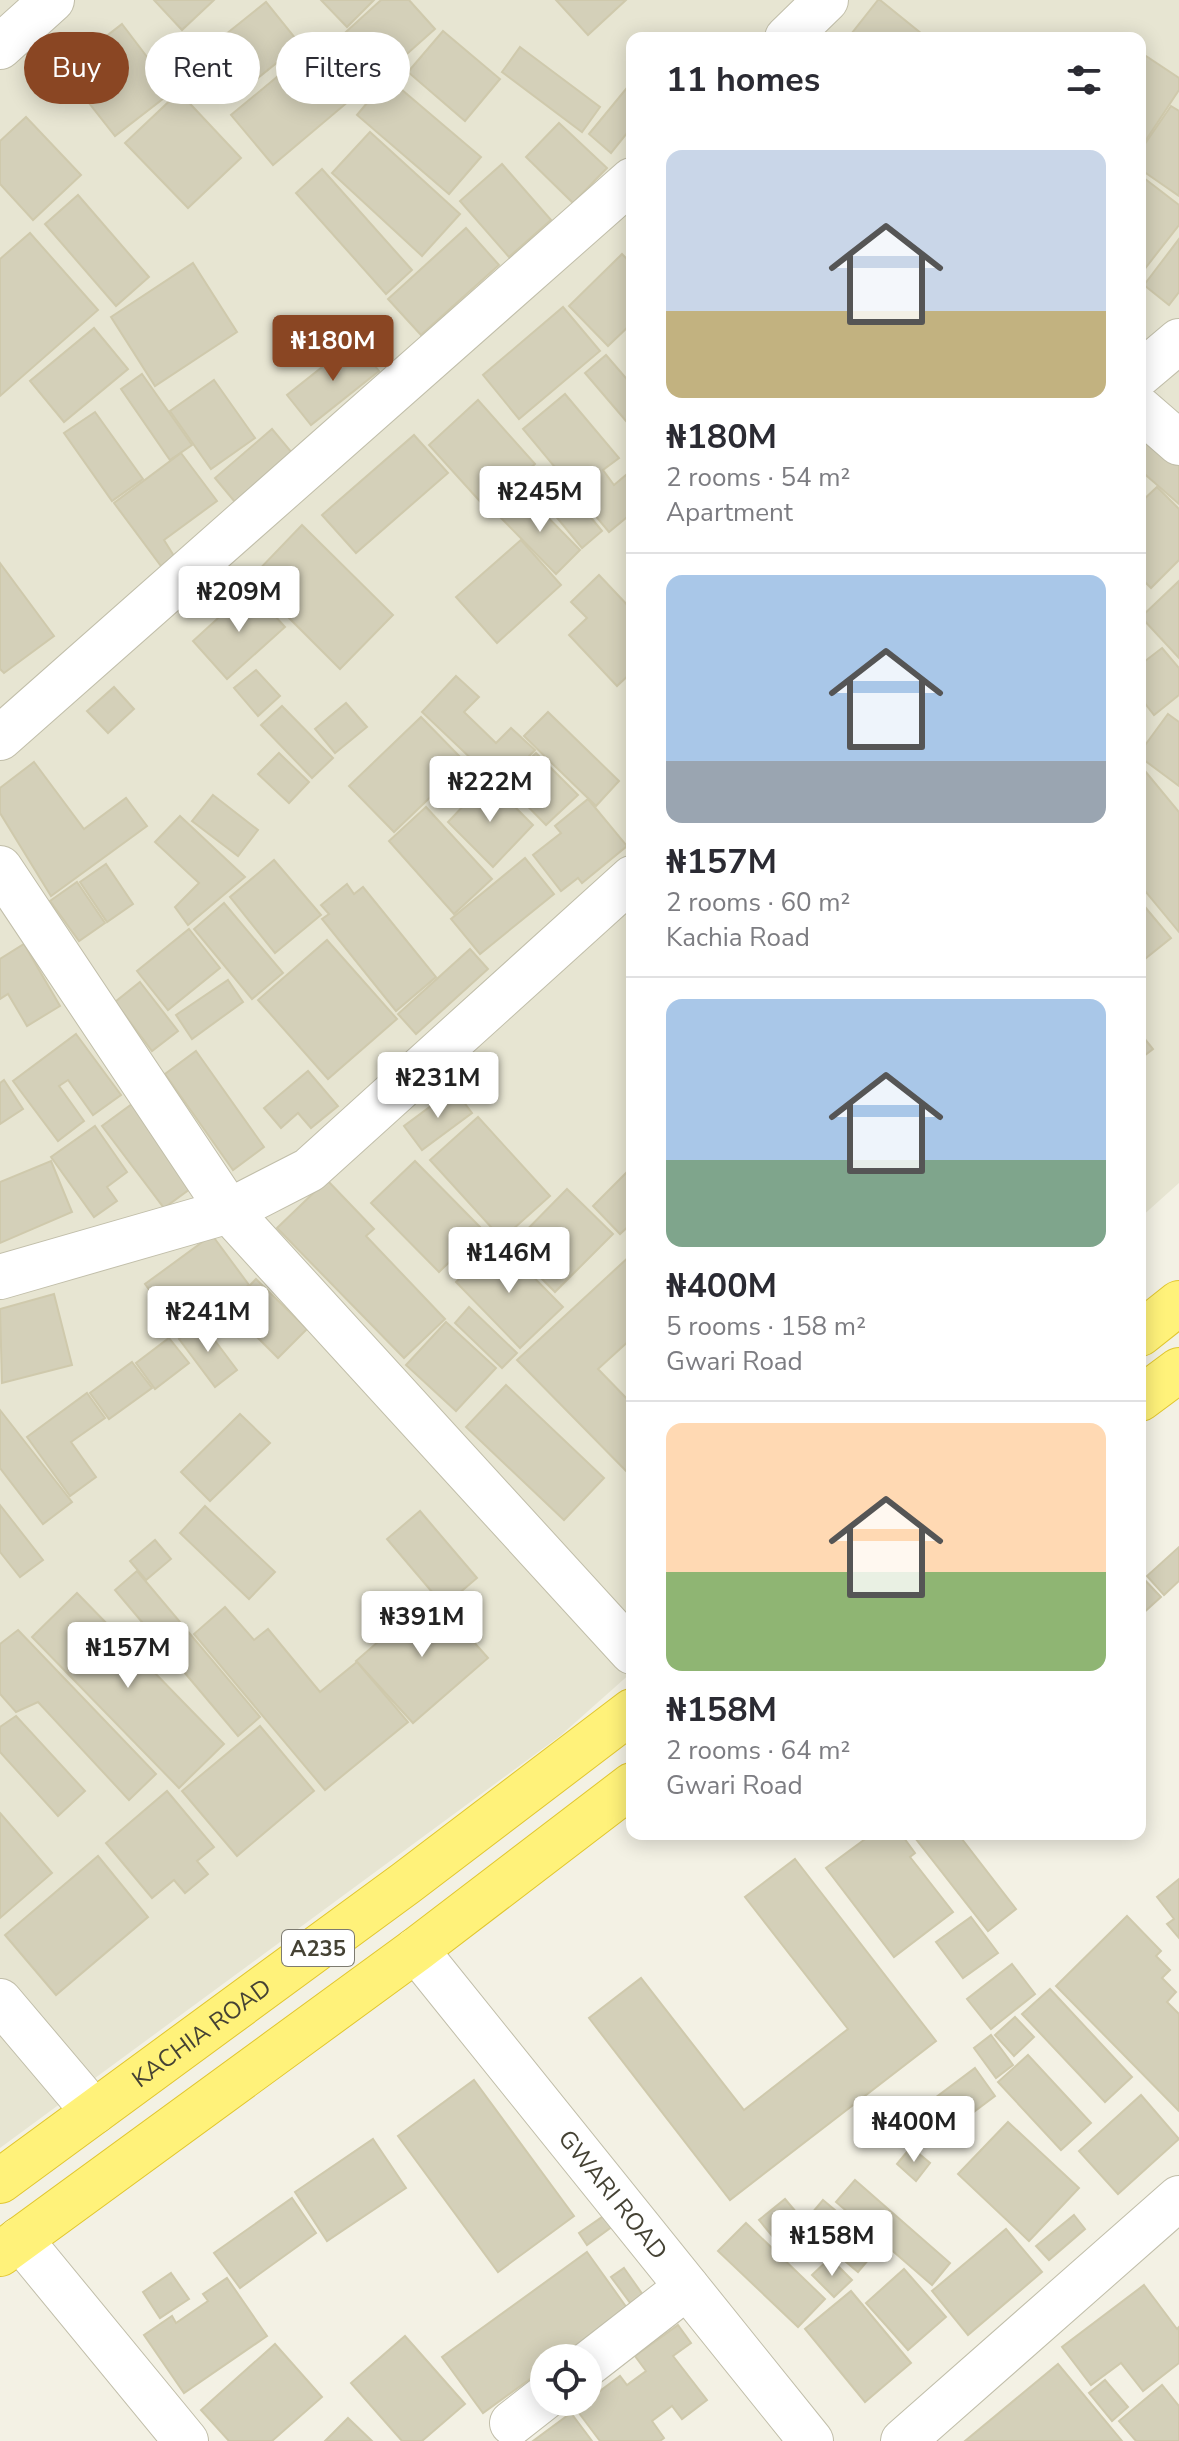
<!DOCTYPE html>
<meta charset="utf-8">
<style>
body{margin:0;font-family:"Nunito Sans",sans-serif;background:#f2f2f3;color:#2b2b33;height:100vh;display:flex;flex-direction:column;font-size:30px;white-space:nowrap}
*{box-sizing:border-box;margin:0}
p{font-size:26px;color:#7c7c81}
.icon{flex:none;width:44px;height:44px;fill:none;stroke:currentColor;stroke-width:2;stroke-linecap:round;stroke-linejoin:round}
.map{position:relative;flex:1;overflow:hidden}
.sheet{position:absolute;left:626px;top:32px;width:520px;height:1808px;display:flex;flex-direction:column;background:#fff;border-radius:16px;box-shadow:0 4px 20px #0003}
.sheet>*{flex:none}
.hud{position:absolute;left:24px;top:32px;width:482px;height:72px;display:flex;gap:16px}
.controls{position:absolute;left:530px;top:2344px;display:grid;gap:16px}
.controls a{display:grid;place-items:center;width:72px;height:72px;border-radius:50%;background:#fff;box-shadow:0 4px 20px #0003;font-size:40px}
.price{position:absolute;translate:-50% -68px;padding:0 18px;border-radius:8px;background:#fff;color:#222;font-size:26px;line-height:52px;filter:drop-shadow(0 2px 4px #0008)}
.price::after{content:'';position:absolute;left:50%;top:48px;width:24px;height:18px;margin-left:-12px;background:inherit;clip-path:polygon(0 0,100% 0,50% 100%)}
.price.on{background:#8a4623;color:#fff}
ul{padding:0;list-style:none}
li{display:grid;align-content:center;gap:16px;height:424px;padding:0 40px}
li+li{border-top:2px solid #e1e1e2}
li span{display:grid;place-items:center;height:248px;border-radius:16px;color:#555}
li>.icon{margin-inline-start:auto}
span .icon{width:144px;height:144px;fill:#fffc;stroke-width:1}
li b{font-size:34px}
h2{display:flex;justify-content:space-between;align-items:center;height:96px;padding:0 40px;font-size:34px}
.pill{padding:0 28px;border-radius:36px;background:#fff;box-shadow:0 4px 20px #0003;font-size:28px;line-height:72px}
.pill.on{background:#8a4623;color:#fff}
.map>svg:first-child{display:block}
.residential{fill:#e7e5d2}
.building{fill:#d4d0b9;stroke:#cfc9ac;stroke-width:2}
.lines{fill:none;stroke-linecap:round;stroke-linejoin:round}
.minor-casing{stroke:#c1bea9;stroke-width:46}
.tertiary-casing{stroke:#c1bea9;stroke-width:46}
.trunk-casing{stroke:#e1c62f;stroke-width:46}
.minor{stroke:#fff;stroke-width:44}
.tertiary{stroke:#fff;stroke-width:44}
.trunk{stroke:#fff27a;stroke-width:44}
.labels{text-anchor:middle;stroke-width:8;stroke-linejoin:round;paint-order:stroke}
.shield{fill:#fff;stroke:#7d7b71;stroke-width:2}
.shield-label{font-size:22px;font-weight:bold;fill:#454234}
.street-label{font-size:24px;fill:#454234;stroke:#fff}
</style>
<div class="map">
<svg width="1179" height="2441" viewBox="0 0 1179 2441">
<rect width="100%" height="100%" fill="#f3f1e4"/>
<path class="residential" d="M0 0H1179V1183L1140 1218V38H632V1672L560 1736 0 2148Z"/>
<g class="building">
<path d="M154 0H214L182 30Z"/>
<path d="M321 0H374L347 27Z"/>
<path d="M381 0H409L435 29 363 93 325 51Z"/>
<path d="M556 0H626L588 35Z"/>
<path d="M878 0H880L927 38H848Z"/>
<path d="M266 2 300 44 248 86 215 43Z"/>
<path d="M122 24 173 91 115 136 63 70Z"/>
<path d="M443 31 500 79 465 121 408 72Z"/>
<path d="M520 47 600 107 582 132 502 72Z"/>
<path d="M307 52 349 101 273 165 231 115Z"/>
<path d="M1140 52 1179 78V90L1140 149Z"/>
<path d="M388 78 481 157 449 194 357 115Z"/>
<path d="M626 89 632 94V127L611 153 589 134Z"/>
<path d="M179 92 241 158 188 208 125 143Z"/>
<path d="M1171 106 1179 111V196L1140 169V151Z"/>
<path d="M26 117 81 175 33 220 0 184V141Z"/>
<path d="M559 123 607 168 573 203 526 157Z"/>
<path d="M370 132 460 214 422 256 332 173Z"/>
<path d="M502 164 551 220 509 257 460 201Z"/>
<path d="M322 169 412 270 386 294 296 193Z"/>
<path d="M1140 175 1179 205V225L1140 275Z"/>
<path d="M78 195 149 277 116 306 45 224Z"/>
<path d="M466 228 499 265 421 335 388 299Z"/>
<path d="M30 233 98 310 0 396V259Z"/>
<path d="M1179 239V292L1169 305 1144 285Z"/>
<path d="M622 254 632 264V323L608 346 569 306Z"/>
<path d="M193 263 237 332 155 386 111 317Z"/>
<path d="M563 307 600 351 519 419 483 375Z"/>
<path d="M94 328 128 369 64 422 30 381Z"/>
<path d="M355 341 379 371 311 425 287 395Z"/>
<path d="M606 355 632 385V428L585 373Z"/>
<path d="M142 374 192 445 170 460 121 389Z"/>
<path d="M214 380 255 438 211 469 170 411Z"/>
<path d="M565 394 619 458 603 470 614 485 632 470V513L609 532 523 429Z"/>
<path d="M478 400 535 464 486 508 429 445Z"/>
<path d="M95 412 143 479 112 501 64 433Z"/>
<path d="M272 429 293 454 235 502 215 478Z"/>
<path d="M1140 430 1179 463V504L1140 470Z"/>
<path d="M414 435 448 473 356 553 322 515Z"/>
<path d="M181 453 217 501 164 540 174 556 161 566 114 503Z"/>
<path d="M1157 487 1179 509V560L1151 588 1140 577V503Z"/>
<path d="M569 491 602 531 582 548 549 508Z"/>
<path d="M525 494 580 550 556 574 501 518Z"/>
<path d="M302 525 393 615 340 669 250 579Z"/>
<path d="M521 540 561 585 497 643 456 597Z"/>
<path d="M0 563 54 636 4 673 0 669Z"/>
<path d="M599 575 632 610V672L617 686 569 635 587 618 571 602Z"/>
<path d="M1179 581V658L1141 617Z"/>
<path d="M250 589 285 627 227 679 193 641Z"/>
<path d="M1162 648 1179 668V695L1154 715 1140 697V665Z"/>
<path d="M256 670 280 696 258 716 234 688Z"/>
<path d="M456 676 479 697 464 712 496 743 511 728 535 750 500 786 422 712Z"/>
<path d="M114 687 134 709 108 733 87 711Z"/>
<path d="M346 703 367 727 335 753 315 729Z"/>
<path d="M282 706 333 758 312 778 261 725Z"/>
<path d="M548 712 619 781 596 806 524 736Z"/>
<path d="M1168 714 1179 722V786L1140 757V752Z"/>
<path d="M421 717 466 763 394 832 349 786Z"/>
<path d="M279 753 309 782 289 803 258 774Z"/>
<path d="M536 753 578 795 546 825 505 783Z"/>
<path d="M34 762 84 829 126 798 147 826 51 896 0 813V788Z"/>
<path d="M1140 765 1179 812V932L1140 885Z"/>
<path d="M488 780 533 825 493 867 448 822Z"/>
<path d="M213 795 258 830 238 856 192 821Z"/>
<path d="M588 799 627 846 582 883 578 878 561 891 533 855 561 833 555 826Z"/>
<path d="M426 807 492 879 454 914 389 841Z"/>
<path d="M180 816 245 877 188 925 175 907 199 883 155 842Z"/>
<path d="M525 858 554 894 480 954 451 919Z"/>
<path d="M274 860 321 915 275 953 230 897Z"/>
<path d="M106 864 133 904 107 922 80 882Z"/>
<path d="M77 882 105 923 79 941 50 901Z"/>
<path d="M347 884 354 894 363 887 436 977 396 1011 322 919 329 914 321 905Z"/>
<path d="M1140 901 1171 938 1140 963Z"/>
<path d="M224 903 283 973 252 999 194 929Z"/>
<path d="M189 929 220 968 168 1010 137 971Z"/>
<path d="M327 940 397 1019 328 1079 258 1000Z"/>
<path d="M24 944 60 1006 27 1026 8 994 0 999V959Z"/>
<path d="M470 949 488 969 416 1034 398 1014Z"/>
<path d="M228 980 243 1002 192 1039 176 1015Z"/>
<path d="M140 982 178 1031 152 1051 115 1002Z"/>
<path d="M1140 1033 1153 1049 1140 1059Z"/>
<path d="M76 1034 121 1095 93 1115 68 1080 59 1086 84 1121 58 1141 13 1081Z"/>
<path d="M196 1051 264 1147 233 1170 165 1074Z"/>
<path d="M308 1071 338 1106 311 1128 298 1113 281 1128 264 1108Z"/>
<path d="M4 1080 23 1109 0 1124V1083Z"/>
<path d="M454 1089 472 1113 422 1150 404 1126Z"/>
<path d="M132 1104 194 1186 164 1208 102 1126Z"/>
<path d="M478 1117 550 1196 502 1239 430 1160Z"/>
<path d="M95 1126 127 1172 107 1187 117 1201 94 1217 51 1157Z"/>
<path d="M51 1161 72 1212 0 1243V1182Z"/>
<path d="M415 1161 483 1230 439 1272 371 1203Z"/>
<path d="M632 1167V1223L620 1234 593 1206Z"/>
<path d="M327 1180 374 1229 366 1236 445 1319 404 1358 277 1228Z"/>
<path d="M567 1189 613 1234 555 1292 510 1247Z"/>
<path d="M212 1235 249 1285 182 1334 145 1284Z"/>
<path d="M498 1241 563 1307 520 1348 456 1282Z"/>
<path d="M632 1254V1338L598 1369 632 1404V1477L517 1360Z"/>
<path d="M256 1279 307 1329 278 1358 228 1308Z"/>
<path d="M54 1294 72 1365 2 1383 0 1309Z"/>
<path d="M469 1307 517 1353 502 1368 455 1323Z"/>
<path d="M201 1322 237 1370 215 1387 179 1339Z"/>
<path d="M446 1322 496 1368 456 1411 406 1365Z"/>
<path d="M169 1338 189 1363 155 1389 136 1363Z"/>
<path d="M132 1362 152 1388 109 1419 90 1393Z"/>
<path d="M506 1385 604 1478 564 1520 466 1427Z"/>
<path d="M87 1393 105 1418 71 1442 96 1477 70 1496 27 1437Z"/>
<path d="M0 1410 72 1502 43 1524 0 1468Z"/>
<path d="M240 1414 270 1443 210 1501 181 1472Z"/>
<path d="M0 1505 43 1560 20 1577 0 1552Z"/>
<path d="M205 1506 275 1572 249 1599 180 1533Z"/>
<path d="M420 1511 477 1578 444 1606 387 1539Z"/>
<path d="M155 1540 171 1559 146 1580 130 1561Z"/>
<path d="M1179 1547V1581L1164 1595 1147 1576Z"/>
<path d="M137 1571 260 1717 238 1736 115 1590Z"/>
<path d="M1140 1575 1161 1597 1140 1616Z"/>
<path d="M77 1593 224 1744 179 1788 32 1637Z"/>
<path d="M432 1595 488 1658 413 1723 356 1661Z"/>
<path d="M225 1607 254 1640 268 1629 320 1692 357 1662 408 1722 325 1790 194 1634Z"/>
<path d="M18 1630 156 1774 129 1800 38 1702 16 1712 0 1694V1644Z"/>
<path d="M16 1716 85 1791 58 1816 0 1752V1727Z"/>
<path d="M260 1726 314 1791 237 1856 182 1791Z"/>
<path d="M167 1791 214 1847 197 1861 208 1874 185 1893 174 1880 152 1898 106 1843Z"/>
<path d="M0 1813 52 1873 0 1918Z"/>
<path d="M872 1834H901L915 1853 910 1857 953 1912 894 1957 826 1868Z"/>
<path d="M912 1834H958L1016 1909 988 1931Z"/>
<path d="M98 1856 148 1917 56 1995 5 1935Z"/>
<path d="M795 1859 936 2041 730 2200 589 2018 641 1978 744 2110 848 2029 745 1897Z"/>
<path d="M1179 1879V1938L1167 1924 1174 1919 1157 1897Z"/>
<path d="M1127 1916 1161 1951 1156 1956 1170 1970 1162 1978 1176 1992 1167 2002 1179 2014V2111L1056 1986Z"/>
<path d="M971 1917 998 1953 963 1978 936 1942Z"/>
<path d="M1012 1964 1035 1994 991 2029 967 1999Z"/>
<path d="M1050 1989 1132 2077 1105 2102 1022 2014Z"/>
<path d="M1015 2017 1034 2037 1014 2056 995 2035Z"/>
<path d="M991 2035 1013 2065 996 2078 974 2048Z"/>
<path d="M1028 2055 1091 2123 1061 2150 998 2082Z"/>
<path d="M975 2068 995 2096 947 2132 927 2104Z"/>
<path d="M474 2080 574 2216 498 2272 398 2136Z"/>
<path d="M1141 2095 1179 2139 1118 2194 1079 2151Z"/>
<path d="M1008 2122 1079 2188 1029 2241 958 2174Z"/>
<path d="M373 2139 406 2188 327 2241 295 2192Z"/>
<path d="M911 2147 930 2163 916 2181 897 2164Z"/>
<path d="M855 2180 950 2263 932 2285 836 2202Z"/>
<path d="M292 2198 316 2233 240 2288 214 2253Z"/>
<path d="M785 2199 802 2219 798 2223 815 2243 793 2261 759 2220Z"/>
<path d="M823 2200 879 2247 858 2272 802 2225Z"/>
<path d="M605 2215 613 2226 587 2245 579 2233Z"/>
<path d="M1074 2215 1085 2229 1049 2260 1036 2246Z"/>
<path d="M746 2223 825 2299 798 2327 718 2251Z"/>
<path d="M1006 2229 1042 2272 968 2335 932 2291Z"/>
<path d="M587 2252 627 2308 559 2358H544V2369L483 2413 442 2357Z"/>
<path d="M830 2258 852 2280 834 2297 812 2275Z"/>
<path d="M624 2268 643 2295 631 2304 611 2277Z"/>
<path d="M904 2269 946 2317 908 2350 866 2303Z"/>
<path d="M171 2273 189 2299 160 2318 143 2292Z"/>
<path d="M227 2278 267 2336 184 2393 144 2335 172 2316 176 2323 208 2301 203 2294Z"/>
<path d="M1144 2285 1177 2329 1179 2327V2363L1143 2391 1121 2363 1091 2385 1062 2347Z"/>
<path d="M851 2291 911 2363 865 2402 805 2329Z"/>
<path d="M678 2325 691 2343 673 2356 707 2400 682 2419 672 2406 652 2421 664 2438 660 2441H600L576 2409 620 2376 627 2385 646 2371 635 2356Z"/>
<path d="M405 2336 465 2404 422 2441H402L351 2383Z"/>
<path d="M275 2344 322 2397 272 2441H229L201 2410Z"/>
<path d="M1058 2364 1122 2441H965Z"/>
<path d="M1105 2380 1128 2407 1112 2421 1089 2393Z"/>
<path d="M1162 2385 1179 2406V2441H1136L1119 2421Z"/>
<path d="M571 2413 592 2441H533Z"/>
<path d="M348 2418 372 2441H325Z"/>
</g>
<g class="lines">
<g class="minor-casing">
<g id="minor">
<path d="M787 38 826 0"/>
<path d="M0 47 52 0"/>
<path d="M1140 374 1179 341"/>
<path d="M1140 409 1179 443"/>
<path d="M0 738 632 180"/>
<path d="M0 868 229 1211 632 1652"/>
<path d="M0 1277 229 1211 309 1170 632 878"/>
<path d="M0 2001 94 2112"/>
<path d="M20 2239 186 2441"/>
<path d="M588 2364 687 2287"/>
<path d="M512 2423 544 2398"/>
<path d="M903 2441 1179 2198"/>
</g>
</g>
<g class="tertiary-casing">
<g id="tertiary">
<path id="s1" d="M416 1950 811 2441"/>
</g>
</g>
<g class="trunk-casing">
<g id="trunk">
<path d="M1140 1334 1179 1303"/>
<path d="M1140 1399 1179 1370"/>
<path id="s2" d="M0 2181 406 1883 632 1711"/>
<path d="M0 2254 416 1950 632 1785"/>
</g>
</g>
<use href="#minor" class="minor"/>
<use href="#tertiary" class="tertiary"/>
<use href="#trunk" class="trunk"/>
</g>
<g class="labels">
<rect class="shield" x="282" y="1930" width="72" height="36" rx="6"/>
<g class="shield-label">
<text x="318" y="1956">A235</text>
</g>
<g class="street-label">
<text dy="8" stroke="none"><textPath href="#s2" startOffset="250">KACHIA ROAD</textPath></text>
<text dy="8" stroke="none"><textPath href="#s1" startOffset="314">GWARI ROAD</textPath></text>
</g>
</g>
</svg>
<div class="controls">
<a><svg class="icon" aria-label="locate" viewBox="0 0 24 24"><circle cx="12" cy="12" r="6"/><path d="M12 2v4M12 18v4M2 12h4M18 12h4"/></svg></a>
</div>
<b class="price on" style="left:333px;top:383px">₦180M</b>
<b class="price" style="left:540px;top:534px">₦245M</b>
<b class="price" style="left:239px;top:634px">₦209M</b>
<b class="price" style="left:490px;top:824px">₦222M</b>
<b class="price" style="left:438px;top:1120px">₦231M</b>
<b class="price" style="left:509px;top:1295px">₦146M</b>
<b class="price" style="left:208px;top:1354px">₦241M</b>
<b class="price" style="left:422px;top:1659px">₦391M</b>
<b class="price" style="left:128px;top:1690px">₦157M</b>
<b class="price" style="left:914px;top:2164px">₦400M</b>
<b class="price" style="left:832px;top:2278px">₦158M</b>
<div class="hud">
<a class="pill on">Buy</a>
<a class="pill">Rent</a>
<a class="pill">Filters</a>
</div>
<section class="sheet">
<h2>11 homes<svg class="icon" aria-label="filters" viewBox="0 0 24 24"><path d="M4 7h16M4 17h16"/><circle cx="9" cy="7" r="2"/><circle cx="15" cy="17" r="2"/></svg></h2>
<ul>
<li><span style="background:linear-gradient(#c9d6e8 65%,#c2b280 0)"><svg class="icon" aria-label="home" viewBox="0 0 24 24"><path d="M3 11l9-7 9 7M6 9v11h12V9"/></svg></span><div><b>₦180M</b><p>2 rooms · 54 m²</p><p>Apartment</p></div></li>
<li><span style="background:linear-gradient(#a9c7e8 75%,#9aa5b1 0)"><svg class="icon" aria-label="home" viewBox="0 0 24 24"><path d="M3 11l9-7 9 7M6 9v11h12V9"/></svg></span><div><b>₦157M</b><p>2 rooms · 60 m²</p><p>Kachia Road</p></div></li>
<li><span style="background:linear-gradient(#a9c7e8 65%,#7fa58c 0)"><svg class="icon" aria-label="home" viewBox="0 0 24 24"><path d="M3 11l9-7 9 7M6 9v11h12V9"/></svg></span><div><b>₦400M</b><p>5 rooms · 158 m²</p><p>Gwari Road</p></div></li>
<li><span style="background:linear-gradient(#ffd9b3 60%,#8fb573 0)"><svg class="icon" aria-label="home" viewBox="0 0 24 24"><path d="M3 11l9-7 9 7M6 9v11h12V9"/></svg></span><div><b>₦158M</b><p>2 rooms · 64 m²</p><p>Gwari Road</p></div></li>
</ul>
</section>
</div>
